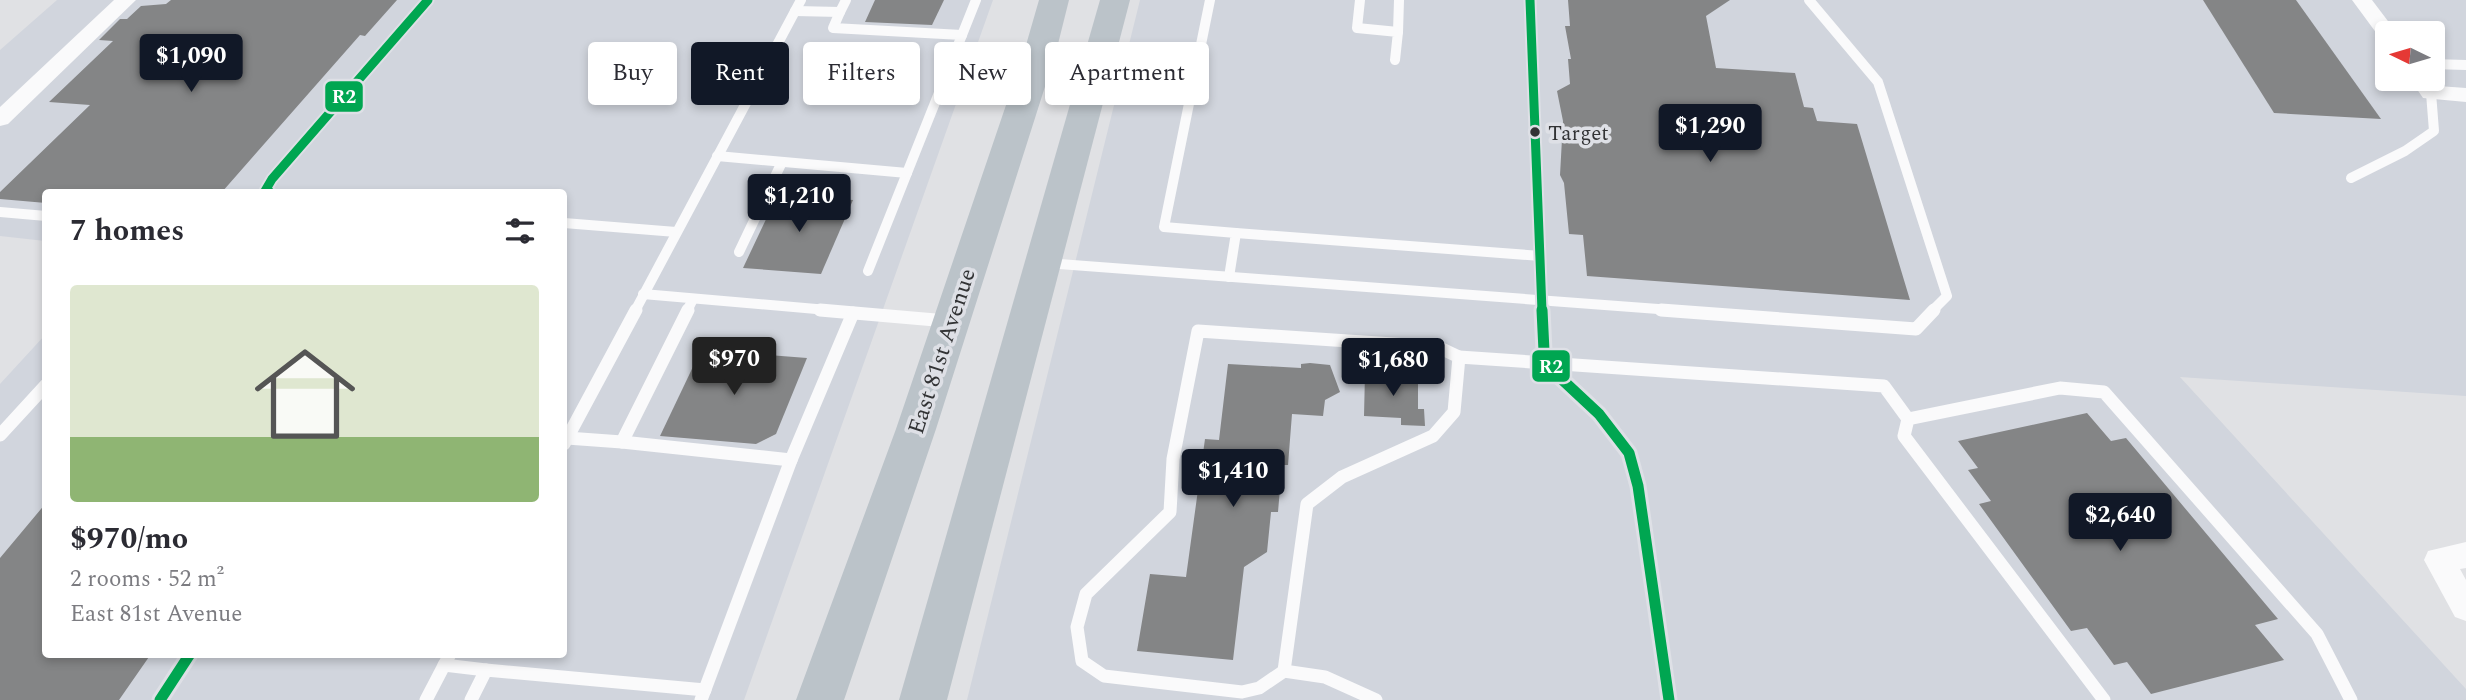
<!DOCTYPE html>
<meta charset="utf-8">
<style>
body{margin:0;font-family:Spectral,serif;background:#f7f7f7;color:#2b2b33;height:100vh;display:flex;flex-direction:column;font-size:26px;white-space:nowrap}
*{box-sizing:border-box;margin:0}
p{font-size:23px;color:#7c7c81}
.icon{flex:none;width:38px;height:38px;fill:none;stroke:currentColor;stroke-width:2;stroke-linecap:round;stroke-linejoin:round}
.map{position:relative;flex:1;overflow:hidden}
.sheet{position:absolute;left:42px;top:189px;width:525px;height:469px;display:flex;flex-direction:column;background:#fff;border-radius:7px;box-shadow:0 4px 10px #0003}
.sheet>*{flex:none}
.top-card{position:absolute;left:588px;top:42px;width:665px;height:63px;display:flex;gap:14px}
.needle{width:46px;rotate:275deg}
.fabs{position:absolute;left:2375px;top:21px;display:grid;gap:14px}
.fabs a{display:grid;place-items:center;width:70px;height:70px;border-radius:7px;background:#fff;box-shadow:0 4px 10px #0003;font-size:35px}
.price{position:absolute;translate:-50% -60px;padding:0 16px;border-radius:7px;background:#111827;color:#fff;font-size:23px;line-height:46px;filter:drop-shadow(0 2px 4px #0008)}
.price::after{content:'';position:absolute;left:50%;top:42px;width:21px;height:16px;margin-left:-10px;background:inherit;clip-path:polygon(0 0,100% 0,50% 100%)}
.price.selected{background:#222;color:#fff}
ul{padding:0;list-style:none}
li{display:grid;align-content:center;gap:14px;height:371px;padding:0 28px}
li+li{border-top:2px solid #e1e1e2}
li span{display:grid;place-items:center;height:217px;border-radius:7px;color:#555}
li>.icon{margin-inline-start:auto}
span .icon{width:126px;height:126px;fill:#fffc;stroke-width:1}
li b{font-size:30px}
h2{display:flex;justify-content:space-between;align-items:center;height:84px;padding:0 28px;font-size:30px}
.pill{padding:0 24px;border-radius:7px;background:#fff;box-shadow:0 4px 10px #0003;font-size:24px;line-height:63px}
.pill.selected{background:#111827;color:#fff}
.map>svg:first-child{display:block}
.built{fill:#d1d5dd;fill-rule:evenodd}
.building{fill:#848586}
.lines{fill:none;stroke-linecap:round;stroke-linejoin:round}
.service-far1{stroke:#fafafb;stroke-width:10}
.service{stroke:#fafafb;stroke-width:13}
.minor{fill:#fafafb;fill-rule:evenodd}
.trunk{fill:#bbc3c9;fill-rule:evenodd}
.bus-1-far1-casing{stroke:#dee0e6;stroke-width:13}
.bus-1-casing{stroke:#dee0e6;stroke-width:17}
.bus-1-far1{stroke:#00a651;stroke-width:9}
.bus-1{stroke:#00a651;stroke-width:11}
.bus-dot{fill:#323335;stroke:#dee0e6;stroke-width:2.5}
.labels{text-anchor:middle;stroke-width:7;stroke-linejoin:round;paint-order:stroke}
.bus-label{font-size:21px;fill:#323335;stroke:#dee0e6;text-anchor:start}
.street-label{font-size:23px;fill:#323335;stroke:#dee0e6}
.line-badge{stroke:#dee0e6;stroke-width:2.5}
.badge-label{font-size:19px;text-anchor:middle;font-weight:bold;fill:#fff}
</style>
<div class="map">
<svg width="2466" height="700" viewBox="0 0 2466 700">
<rect width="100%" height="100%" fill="#e0e1e4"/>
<g class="built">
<path d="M57 0H993L744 700H0V384L45 335 46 654H564V192H46L45 241 0 236V50Z"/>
<path d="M1140 0H2466V396L2180 377 2466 689V700H967ZM2387 33H2432V79H2387Z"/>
</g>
<g class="building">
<path d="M171 0H397L365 36 360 35 222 192H46V203L0 199V192L90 105 49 102 113 41 99 40 120 19H127L141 6 166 4Z"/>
<path d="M875 0H944L932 25 865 22Z"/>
<path d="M1568 0H1730L1706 16 1716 68 1795 73 1804 107 1813 108 1817 121 1857 124 1910 300 1587 276 1583 235 1569 234 1564 183 1560 175 1563 121 1557 91 1570 84 1568 59H1571L1565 26H1570Z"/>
<path d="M2203 0H2296L2381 119 2274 113Z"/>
<path d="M778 194 853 200 821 274 743 268Z"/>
<path d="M701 350 807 358 776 434 756 444 660 436Z"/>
<path d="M1310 363 1330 365 1340 392 1325 400 1323 416 1292 414 1288 465H1282L1278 512H1271L1267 552 1244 567 1233 660 1137 651 1150 574 1186 577 1205 439 1219 440 1228 364 1301 368V364Z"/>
<path d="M1365 373 1418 376V409H1424L1425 426 1401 425V418L1364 416Z"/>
<path d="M2087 413 2111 441 2126 438 2278 619 2255 625 2284 660 2151 694 2127 662 2114 665 2087 628 2071 631 1979 504 1991 501 1968 470 1978 468 1958 441Z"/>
<path d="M46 503V654H151L119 700H0V558Z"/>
</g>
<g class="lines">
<g class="service-far1">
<path d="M1210 0 1164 227 1236 233 1229 277"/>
<path d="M1360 0 1357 28 1398 32 1395 60"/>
<path d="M1530 0 1542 311"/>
<path d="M1809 0 1878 82 1947 296 1932 311"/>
<path d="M795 11 840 12 846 0"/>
<path d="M840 12 833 28 962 35"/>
<path d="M1398 32 1399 0"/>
<path d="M2432 64 2466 65"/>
<path d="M717 156 907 173 868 271"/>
<path d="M907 173 976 0"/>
<path d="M2351 178 2405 151 2434 131 2431 93"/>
<path d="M270 192 265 191 272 179 428 0"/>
<path d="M0 212 46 216"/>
<path d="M564 223 676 232"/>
<path d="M1236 233 1541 256"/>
<path d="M739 252 782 162"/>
<path d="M1046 263 1685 311"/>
<path d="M643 294 839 311"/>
<path d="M635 311 801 0"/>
<path d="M687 311 693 299"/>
</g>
<g class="service">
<path d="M820 310 947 321"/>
<path d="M1542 310 1544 351 1554 372 1599 414 1629 453 1638 486 1669 700"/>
<path d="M1661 310 1916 329 1934 310"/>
<path d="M0 435 46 385"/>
<path d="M567 438 622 442 688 310"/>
<path d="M622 442 791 460 853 313"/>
<path d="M564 444 636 310"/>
<path d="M444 665 486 670"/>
<path d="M1284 671 1259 688 1242 692 1104 676 1082 661 1077 627 1086 594 1170 512 1173 459 1198 331 1438 347 1459 357"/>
<path d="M160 700 190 654"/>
<path d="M426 700 450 654"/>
<path d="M471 700 486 670 705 690"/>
<path d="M701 700 791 460"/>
<path d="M1376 700 1325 677 1284 671 1307 504 1342 477 1433 436 1454 412 1459 357 1884 386 1908 419"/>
<path d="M2104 700 1904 436 1908 419 2060 388 2104 392 2317 634 2351 700"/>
</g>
<g class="minor">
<path d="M114 0H136L8 124 0 126V107Z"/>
<path d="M2352 0H2372L2397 33H2387V40L2380 38Z"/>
<path d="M2410 79H2432L2438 86 2466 88V102L2423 98Z"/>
<path d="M2466 542V568L2460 569 2466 580V621L2455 617 2424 560 2428 551Z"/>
</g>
<g class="trunk">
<path d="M1039 0H1069L1056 52 936 429 844 700H796L896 429 1024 52Z"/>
<path d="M1100 0H1130L947 700H899Z"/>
</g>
<g class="bus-1-far1-casing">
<g id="bus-1-far1">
<path d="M1530 0 1542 311"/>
<path d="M270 192 265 191 272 179 428 0"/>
</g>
</g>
<g class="bus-1-casing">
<g id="bus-1">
<path d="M1542 310 1544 351 1554 372 1599 414 1629 453 1638 486 1669 700"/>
<path d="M160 700 190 654"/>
</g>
</g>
<use href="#bus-1-far1" class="bus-1-far1"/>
<use href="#bus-1" class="bus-1"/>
</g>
<circle class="bus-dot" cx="1535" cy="132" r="6"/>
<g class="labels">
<g class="bus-label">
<text x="1548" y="140">Target</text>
</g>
<g class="street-label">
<text transform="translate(941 351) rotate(-72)" y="8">East 81st Avenue</text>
</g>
</g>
<g class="line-badge">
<rect x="324" y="80" width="40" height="33" rx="7" fill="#00a651"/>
<rect x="1531" y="349" width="40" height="34" rx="7" fill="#00a651"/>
</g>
<g class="badge-label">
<text x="344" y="103">R2</text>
<text x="1551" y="373">R2</text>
</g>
</svg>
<div class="fabs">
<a><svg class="needle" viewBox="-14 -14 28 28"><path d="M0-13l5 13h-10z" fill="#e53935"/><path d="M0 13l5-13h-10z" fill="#7c7c81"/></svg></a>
</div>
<b class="price" style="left:191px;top:94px">$1,090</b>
<b class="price" style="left:1710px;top:164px">$1,290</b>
<b class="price" style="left:799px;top:234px">$1,210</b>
<b class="price selected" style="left:734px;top:397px">$970</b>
<b class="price" style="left:1393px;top:398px">$1,680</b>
<b class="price" style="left:1233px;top:509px">$1,410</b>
<b class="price" style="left:2120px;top:553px">$2,640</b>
<div class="top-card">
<a class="pill">Buy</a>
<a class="pill selected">Rent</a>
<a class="pill">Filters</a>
<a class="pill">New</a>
<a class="pill">Apartment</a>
</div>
<section class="sheet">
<h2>7 homes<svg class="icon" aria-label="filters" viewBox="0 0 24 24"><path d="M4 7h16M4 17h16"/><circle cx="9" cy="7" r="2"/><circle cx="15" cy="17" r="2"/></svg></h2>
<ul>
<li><span style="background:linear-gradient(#dfe7d0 70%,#8fb573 0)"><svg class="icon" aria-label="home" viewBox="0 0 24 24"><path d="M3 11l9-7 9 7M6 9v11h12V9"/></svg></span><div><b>$970/mo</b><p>2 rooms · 52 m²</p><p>East 81st Avenue</p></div></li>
</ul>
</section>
</div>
